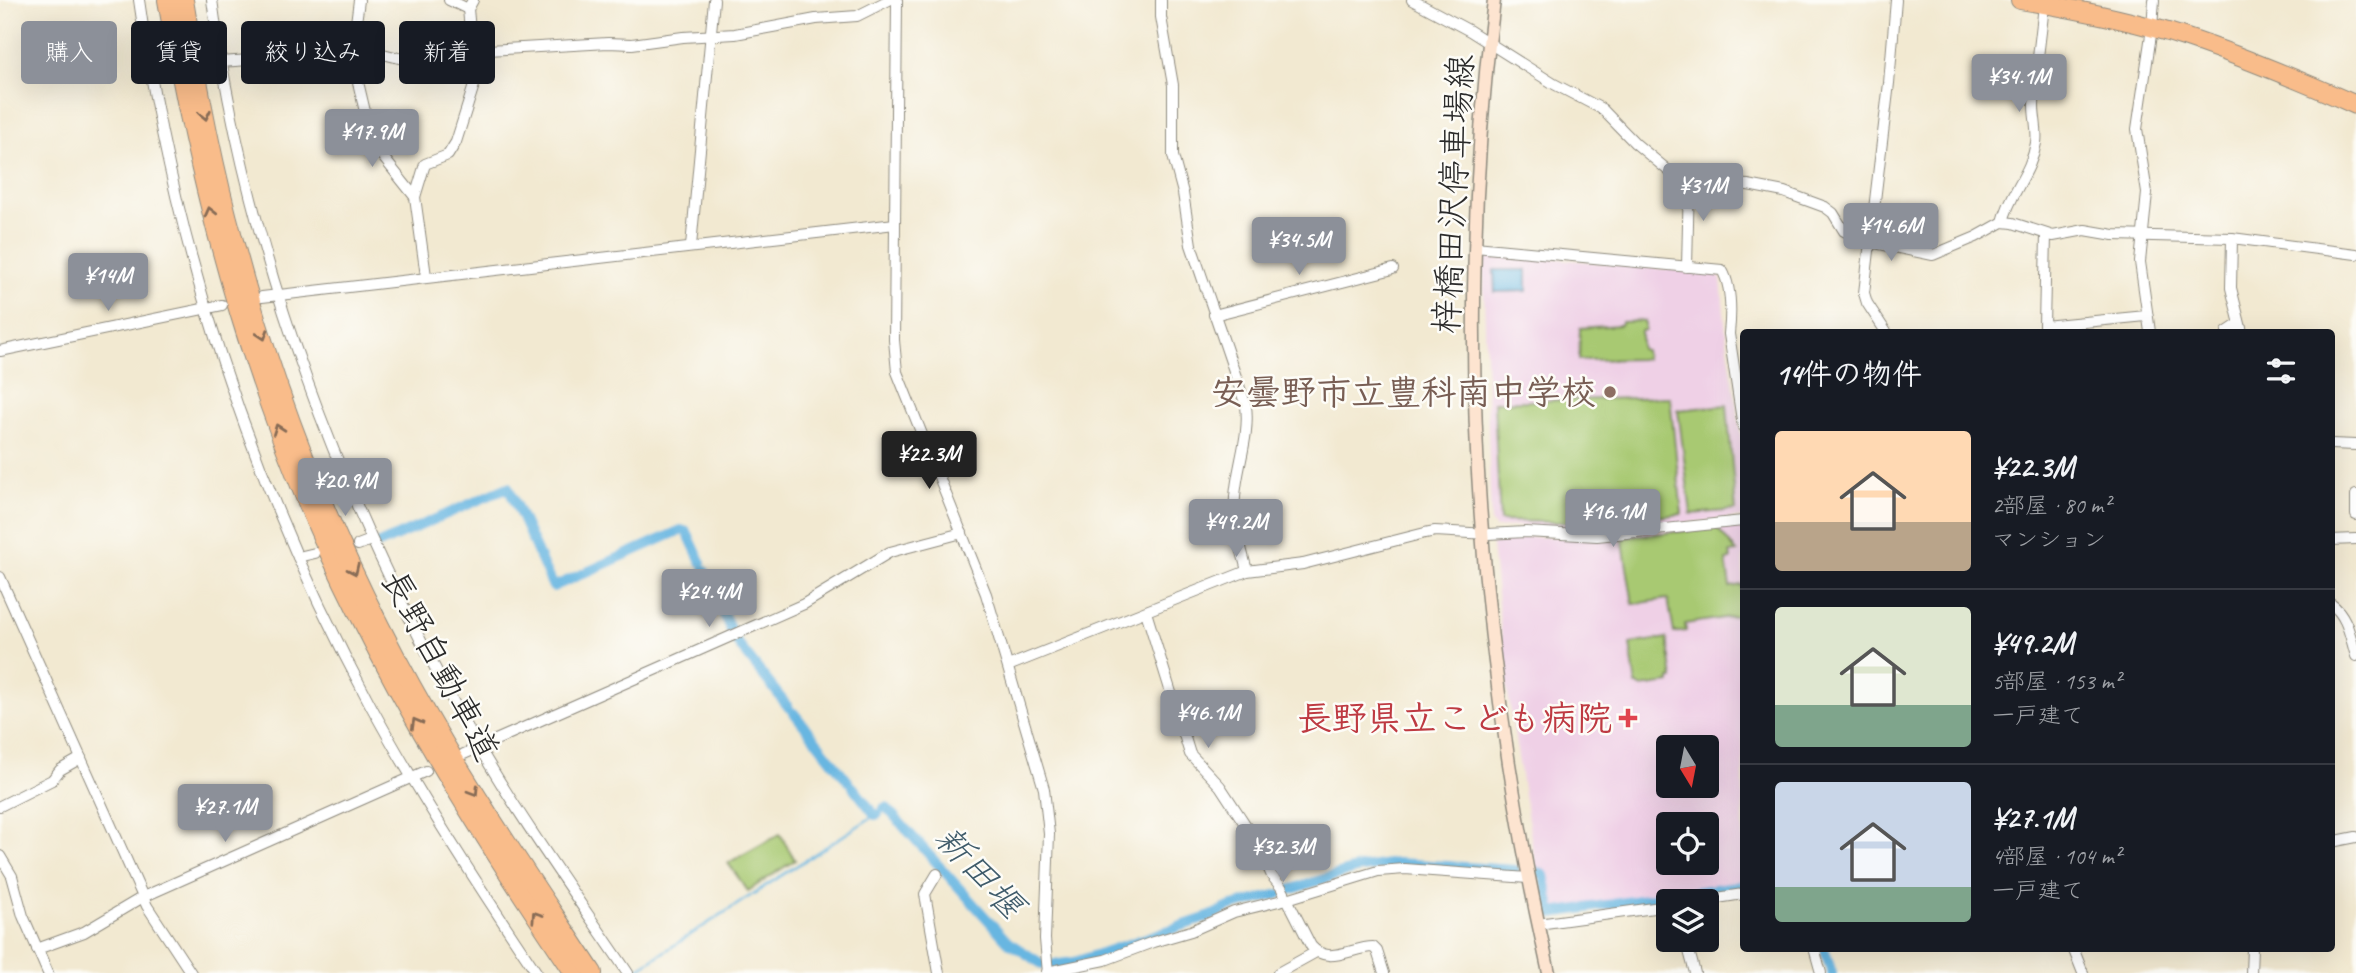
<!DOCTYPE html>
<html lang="ja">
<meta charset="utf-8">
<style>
body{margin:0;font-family:Caveat,"Klee One",sans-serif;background:#242831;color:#f1f3f6;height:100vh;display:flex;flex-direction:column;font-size:26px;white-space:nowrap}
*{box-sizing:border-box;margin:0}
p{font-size:23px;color:#9ea1a6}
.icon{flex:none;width:38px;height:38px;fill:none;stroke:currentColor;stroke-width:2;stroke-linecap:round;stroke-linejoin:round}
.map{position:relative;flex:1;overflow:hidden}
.side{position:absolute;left:1740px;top:329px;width:595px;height:623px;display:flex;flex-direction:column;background:#171b24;border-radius:7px;box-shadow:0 7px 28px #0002}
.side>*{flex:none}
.banner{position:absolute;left:21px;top:21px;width:665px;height:63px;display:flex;gap:14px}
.needle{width:46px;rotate:170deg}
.fabs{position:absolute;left:1656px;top:735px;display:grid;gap:14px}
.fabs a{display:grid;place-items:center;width:63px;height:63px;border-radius:7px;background:#171b24;box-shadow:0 7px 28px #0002;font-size:35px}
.price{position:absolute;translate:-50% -60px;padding:0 16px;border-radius:7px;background:#8c9099;color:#fff;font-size:23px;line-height:46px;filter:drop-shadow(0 2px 4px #0008)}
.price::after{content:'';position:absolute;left:50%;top:42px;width:21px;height:16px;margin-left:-10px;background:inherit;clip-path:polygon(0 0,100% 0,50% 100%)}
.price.current{background:#222;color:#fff}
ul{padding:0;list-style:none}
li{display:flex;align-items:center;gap:21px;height:175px;padding:0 35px}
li+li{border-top:2px solid #363941}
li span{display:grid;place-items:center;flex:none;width:196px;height:140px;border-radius:7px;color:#555}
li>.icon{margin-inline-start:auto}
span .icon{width:84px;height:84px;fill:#fffc;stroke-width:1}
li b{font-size:30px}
h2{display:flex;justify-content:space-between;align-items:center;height:84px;padding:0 35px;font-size:30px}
.chip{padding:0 24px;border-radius:7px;background:#171b24;box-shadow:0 7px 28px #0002;font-size:24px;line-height:63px}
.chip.current{background:#8c9099;color:#fff}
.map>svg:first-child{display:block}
.built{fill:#efd0e6;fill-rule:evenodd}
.green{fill:#a8c972;stroke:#6a7a4e;stroke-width:2}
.water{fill:#67b6e1;stroke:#497086;stroke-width:2}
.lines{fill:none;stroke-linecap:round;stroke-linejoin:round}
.stream{stroke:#67b6e1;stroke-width:2.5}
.canal{stroke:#67b6e1;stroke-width:10}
.street-casing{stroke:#8e8a7e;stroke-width:12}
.secondary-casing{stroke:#8e8a7e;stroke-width:15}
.highway-casing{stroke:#8e8a7e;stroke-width:20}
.street{stroke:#fff;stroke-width:10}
.secondary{stroke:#fde4d0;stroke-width:12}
.highway{stroke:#f9bc8a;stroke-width:18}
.oneway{stroke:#886c56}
.education-dot{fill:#8d6e63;stroke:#fdfcf7;stroke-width:2.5}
.health-dot{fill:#e0444e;stroke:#fdfcf7;stroke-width:2.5}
.labels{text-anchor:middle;stroke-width:5;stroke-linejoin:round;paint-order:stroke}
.street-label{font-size:35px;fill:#2b2b2b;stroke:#fdfcf7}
.education-label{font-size:35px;font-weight:bold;fill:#785e54;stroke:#fdfcf7;text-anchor:end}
.health-label{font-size:35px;font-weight:bold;fill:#be3a42;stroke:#fdfcf7;text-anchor:end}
.water-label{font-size:37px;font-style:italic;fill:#405c6b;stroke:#fdfcf7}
</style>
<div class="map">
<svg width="2356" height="973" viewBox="0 0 2356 973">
<rect width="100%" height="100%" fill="#fdfcf7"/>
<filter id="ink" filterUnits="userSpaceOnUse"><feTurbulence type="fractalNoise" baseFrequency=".0143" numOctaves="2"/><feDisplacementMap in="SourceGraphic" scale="14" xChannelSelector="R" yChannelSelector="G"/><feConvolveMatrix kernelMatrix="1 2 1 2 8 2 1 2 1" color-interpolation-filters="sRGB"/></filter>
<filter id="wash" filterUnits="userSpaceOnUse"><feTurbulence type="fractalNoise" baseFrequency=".00686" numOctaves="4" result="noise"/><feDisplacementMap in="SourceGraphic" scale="28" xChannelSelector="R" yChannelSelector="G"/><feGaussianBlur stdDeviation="1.57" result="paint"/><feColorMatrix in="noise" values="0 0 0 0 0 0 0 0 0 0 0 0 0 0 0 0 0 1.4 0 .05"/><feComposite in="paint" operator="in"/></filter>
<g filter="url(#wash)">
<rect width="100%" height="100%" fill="#f2e9d1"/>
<g class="built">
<path d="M1487 252 1716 274 1721 278 1726 334 1743 451V517L1594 532 1515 526 1496 528 1491 523 1483 256Z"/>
<path d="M1743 524V882L1553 909 1545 871 1536 869 1507 688 1491 537H1562ZM1668 747H1706V786H1668ZM1668 824H1706V863H1668Z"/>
</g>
<g class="green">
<path d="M1645 321V330L1641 331V349L1645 350 1646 359 1579 360 1580 328 1620 325 1621 322Z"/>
<path d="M1670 397 1682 514 1597 523 1500 521 1494 402Z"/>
<path d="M1727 405 1736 510 1691 514 1678 410Z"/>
<path d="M1717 528 1737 552 1730 553 1731 559 1726 560 1730 587 1742 585 1743 615 1685 624 1686 631 1674 633 1668 599 1633 604 1622 537Z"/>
<path d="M1667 638 1673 679H1670V683L1640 687 1639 685H1636L1630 644Z"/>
<path d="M780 834 795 860 748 891 728 863Z"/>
</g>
<path class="water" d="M1494 270H1527V291L1495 292Z"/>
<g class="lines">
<path class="stream" d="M636 970 875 815"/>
<g class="canal">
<path d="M379 544 508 487 553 587 681 530 687 532 701 562"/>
<path d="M704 570 730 629"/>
<path d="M735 640 789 708"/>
<path d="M794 713 848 781"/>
<path d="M853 787 875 815 878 814"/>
<path d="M884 808 886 807 1008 942 1042 964"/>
<path d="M1538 872 1544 875 1552 913 1708 890"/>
<path d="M1715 889 1743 885"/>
<path d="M1289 890 1355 869 1396 863 1515 870"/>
<path d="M1824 948 1832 973"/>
<path d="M1051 965 1075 962 1211 916 1229 907 1279 894"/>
</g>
</g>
</g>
<g filter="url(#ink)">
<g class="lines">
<g class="street-casing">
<g id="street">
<path d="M139 0C174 247 252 486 371 706 421 798 478 886 537 973"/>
<path d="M212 0C247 258 343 509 472 735 519 817 575 895 628 973"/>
<path d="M359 0 356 23 359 48 353 55V61L371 137 375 147 415 197 426 276"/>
<path d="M449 0 468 9 473 0"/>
<path d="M897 0 894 340 897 372 986 594 1044 789 1049 834 1045 939 1048 973"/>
<path d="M1161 0V17L1173 85V156L1183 193 1191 245 1246 406C1250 436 1237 466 1235 497 1233 523 1241 547 1247 571"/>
<path d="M1412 0 1470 31 1554 84 1602 109 1635 143 1670 172 1704 183 1748 185 1784 192 1825 207 1833 213 1844 231 1870 242 1933 255 1976 237 2003 222 2013 223 2053 236 2085 230 2114 235 2232 238 2356 254"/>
<path d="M359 48 411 61 472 51 608 43 632 44 683 37 735 34 816 19 857 16 889 0"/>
<path d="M206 63 309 56 353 55"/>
<path d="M149 71 164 69"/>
<path d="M415 197 425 164 448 155 456 142 475 82 468 9"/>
<path d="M2003 222C2010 192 2031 174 2036 143 2038 131 2034 118 2034 106 2035 72 2041 38 2044 4"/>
<path d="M2046 235 2044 326 2146 316"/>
<path d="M2232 238 2231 288 2242 332"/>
<path d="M691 246 714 0"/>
<path d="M1475 247 1722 270C1732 287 1731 315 1729 334L1743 427"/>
<path d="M1687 267 1689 180"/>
<path d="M262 297 895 224"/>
<path d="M1214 315 1393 269"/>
<path d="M1886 332 1867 303 1864 293 1889 83 1896 0"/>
<path d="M2150 332 2140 262 2147 193 2137 129 2152 28 2154 0"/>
<path d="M2227 332 2239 324"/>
<path d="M0 351 222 305"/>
<path d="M2331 444 2356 445"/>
<path d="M2356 495V515"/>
<path d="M2331 540 2356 539"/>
<path d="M358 545 371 540"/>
<path d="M298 557 315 553"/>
<path d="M0 577 147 906 191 973"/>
<path d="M2331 604C2348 616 2350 637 2356 656"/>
<path d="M1146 612 1190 754 1220 786 1258 844 1272 876 1281 887 1311 946C1328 966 1352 947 1373 947L1377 951 1384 973"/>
<path d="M1008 666 1247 571 1303 564 1425 533 1435 531 1488 534 1526 532 1597 536 1743 521"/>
<path d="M464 754 804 604 890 552 962 533"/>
<path d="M0 806 52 780 60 770 81 758"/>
<path d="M2331 842 2356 837"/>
<path d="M0 856 12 876 23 916 48 973"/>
<path d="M937 874 925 894 939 973"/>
<path d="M1698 901 1743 894"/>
<path d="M1538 924 1668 906"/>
<path d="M1686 940 1695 973"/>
<path d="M1814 948 1821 973"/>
<path d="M2073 948 2083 973"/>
<path d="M37 949 84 932 143 897 426 771"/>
<path d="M1047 972 1105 960 1153 942 1191 931 1234 912 1287 899 1378 871 1405 869 1528 878"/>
<path d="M1278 973 1316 952"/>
<path d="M2251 973 2252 948"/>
</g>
</g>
<g class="secondary-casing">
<path id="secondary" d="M1494 0C1453 325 1477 654 1549 973"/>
</g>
<g class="highway-casing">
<g id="highway">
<path d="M167 0C203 211 260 419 357 611 420 738 495 856 574 973"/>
<path d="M184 0C197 81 212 162 234 241 280 416 352 588 445 744 491 822 543 897 593 973"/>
<path d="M2020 0C2076 9 2133 20 2187 38 2244 57 2301 81 2356 105"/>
</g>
</g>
<use href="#street" class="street"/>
<use href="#secondary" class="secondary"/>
<use href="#highway" class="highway"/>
</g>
<defs><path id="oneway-chevron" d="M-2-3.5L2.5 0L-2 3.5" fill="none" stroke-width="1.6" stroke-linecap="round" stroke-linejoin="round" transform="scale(1.75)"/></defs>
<g class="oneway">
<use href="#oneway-chevron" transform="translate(205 115) rotate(78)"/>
<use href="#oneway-chevron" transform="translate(210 212) rotate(-104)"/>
<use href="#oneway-chevron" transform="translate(263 335) rotate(72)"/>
<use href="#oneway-chevron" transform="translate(278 429) rotate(-110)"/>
<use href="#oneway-chevron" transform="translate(354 570) rotate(65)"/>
<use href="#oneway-chevron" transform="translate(416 723) rotate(-119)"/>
<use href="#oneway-chevron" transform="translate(474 791) rotate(58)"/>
<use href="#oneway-chevron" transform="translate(536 916) rotate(-124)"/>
</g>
</g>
<circle class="education-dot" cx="1610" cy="392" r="7"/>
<path class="health-dot" d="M1624.5 707.5h7v7h7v7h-7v7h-7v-7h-7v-7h7z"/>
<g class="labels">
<g class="street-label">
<text transform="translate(1453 194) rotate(-87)" y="12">梓橋田沢停車場線</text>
<text transform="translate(441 665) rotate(62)" y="12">長野自動車道</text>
</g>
<g class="education-label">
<text x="1596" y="404">安曇野市立豊科南中学校</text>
</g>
<g class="health-label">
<text x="1612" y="730">長野県立こども病院</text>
</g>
<g class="water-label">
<text transform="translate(980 871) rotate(47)" y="13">新田堰</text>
</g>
</g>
</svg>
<div class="fabs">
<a><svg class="needle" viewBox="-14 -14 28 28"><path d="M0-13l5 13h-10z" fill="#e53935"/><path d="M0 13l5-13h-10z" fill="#9ea1a6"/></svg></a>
<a><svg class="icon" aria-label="locate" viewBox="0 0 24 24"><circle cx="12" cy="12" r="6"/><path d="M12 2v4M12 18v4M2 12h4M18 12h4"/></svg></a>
<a><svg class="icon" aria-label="layers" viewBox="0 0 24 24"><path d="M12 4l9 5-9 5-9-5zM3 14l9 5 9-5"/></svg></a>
</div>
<b class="price" style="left:2019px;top:114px">¥34.1M</b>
<b class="price" style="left:372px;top:169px">¥17.9M</b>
<b class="price" style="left:1703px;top:223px">¥31M</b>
<b class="price" style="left:1891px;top:263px">¥14.6M</b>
<b class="price" style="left:1299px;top:277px">¥34.5M</b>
<b class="price" style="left:108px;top:313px">¥14M</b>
<b class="price current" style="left:929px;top:491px">¥22.3M</b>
<b class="price" style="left:345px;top:518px">¥20.9M</b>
<b class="price" style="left:1613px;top:549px">¥16.1M</b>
<b class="price" style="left:1236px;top:559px">¥49.2M</b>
<b class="price" style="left:709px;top:629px">¥24.4M</b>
<b class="price" style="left:1208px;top:750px">¥46.1M</b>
<b class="price" style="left:225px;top:844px">¥27.1M</b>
<b class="price" style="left:1283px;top:884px">¥32.3M</b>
<div class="banner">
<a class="chip current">購入</a>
<a class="chip">賃貸</a>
<a class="chip">絞り込み</a>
<a class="chip">新着</a>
</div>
<section class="side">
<h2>14件の物件<svg class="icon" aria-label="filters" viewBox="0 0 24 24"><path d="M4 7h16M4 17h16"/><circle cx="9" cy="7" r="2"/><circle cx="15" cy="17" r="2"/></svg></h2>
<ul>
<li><span style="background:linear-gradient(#ffd9b3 65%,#b9a48a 0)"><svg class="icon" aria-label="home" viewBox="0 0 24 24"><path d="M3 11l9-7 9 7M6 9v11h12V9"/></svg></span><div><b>¥22.3M</b><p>2部屋 · 80 m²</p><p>マンション</p></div></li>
<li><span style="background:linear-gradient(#dfe7d0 70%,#7fa58c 0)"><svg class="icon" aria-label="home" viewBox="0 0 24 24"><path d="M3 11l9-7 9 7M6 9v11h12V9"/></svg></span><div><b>¥49.2M</b><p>5部屋 · 153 m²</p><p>一戸建て</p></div></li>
<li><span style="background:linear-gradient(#c9d6e8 75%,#7fa58c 0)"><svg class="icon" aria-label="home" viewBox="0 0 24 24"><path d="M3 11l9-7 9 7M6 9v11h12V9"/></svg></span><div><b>¥27.1M</b><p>4部屋 · 104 m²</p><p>一戸建て</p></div></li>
</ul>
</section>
</div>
